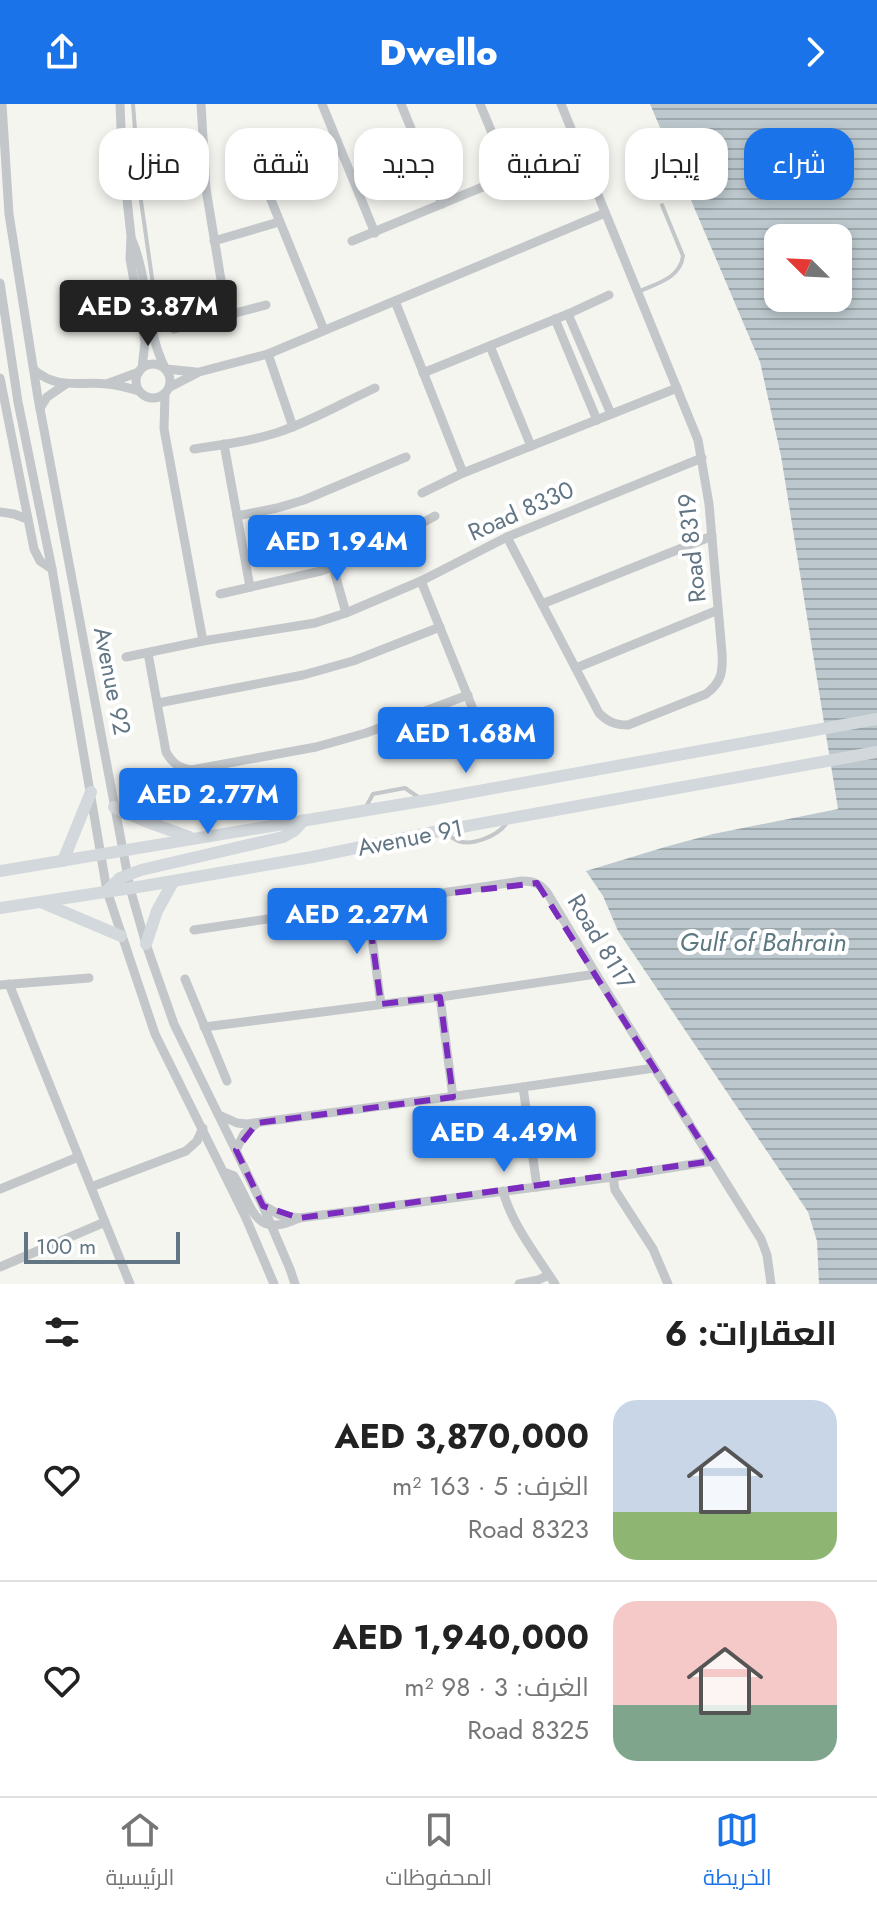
<!DOCTYPE html>
<html lang="ar">
<meta charset="utf-8">
<style>
body{margin:0;font-family:Jost,Cairo,sans-serif;background:#f2f2f2;color:#222;direction:rtl;height:100vh;display:flex;flex-direction:column;font-size:30px;white-space:nowrap}
*{box-sizing:border-box;margin:0}
p{font-size:26px;color:#767676}
.icon{flex:none;width:44px;height:44px;fill:none;stroke:currentColor;stroke-width:2;stroke-linecap:round;stroke-linejoin:round}
.map{position:relative;height:1180px;overflow:hidden;direction:ltr}
.sheet{display:flex;flex-direction:column;background:#fff;flex:1}
.sheet>*{flex:none}
.top-card{position:absolute;left:24px;top:24px;width:830px;height:72px;direction:rtl;display:flex;gap:16px}
.needle{width:52px;rotate:294deg}
.tools{position:absolute;left:764px;top:120px;display:grid;gap:16px}
.tools a{display:grid;place-items:center;width:88px;height:88px;border-radius:16px;background:#fff;box-shadow:0 4px 12px #0003;font-size:40px}
.scale{position:absolute;left:24px;bottom:20px;width:156px;box-sizing:border-box;padding-left:8px;border:4px solid #617584;border-top:0;font-size:22px;line-height:28px;white-space:nowrap;color:#617584;-webkit-text-stroke:6px #fff;paint-order:stroke}
.price{position:absolute;translate:-50% -68px;padding:0 18px;border-radius:8px;background:#1a73e8;color:#fff;font-size:26px;line-height:52px;filter:drop-shadow(0 2px 4px #0008)}
.price::after{content:'';position:absolute;left:50%;top:48px;width:24px;height:18px;margin-left:-12px;background:inherit;clip-path:polygon(0 0,100% 0,50% 100%)}
.price.selected{background:#222;color:#fff}
ul{padding:0;list-style:none}
li{display:flex;align-items:center;gap:24px;height:200px;padding:0 40px}
li+li{border-top:2px solid #e0e0e0}
li span{display:grid;place-items:center;flex:none;width:224px;height:160px;border-radius:24px;color:#555}
li>.icon{margin-inline-start:auto}
span .icon{width:96px;height:96px;fill:#fffc;stroke-width:1}
li b{font-size:34px}
h2{display:flex;justify-content:space-between;align-items:center;height:96px;padding:0 40px;font-size:34px}
.chip{padding:0 28px;border-radius:24px;background:#fff;box-shadow:0 4px 12px #0003;font-size:28px;line-height:72px}
.chip.selected{background:#1a73e8;color:#fff}
header{display:flex;justify-content:space-between;align-items:center;height:104px;padding:0 40px;background:#1a73e8;color:#fff;font-size:36px;font-weight:800}
.tab-bar{display:flex;justify-content:space-around;align-items:center;height:112px;border-top:2px solid #e0e0e0;background:#fff;font-size:22px;color:#767676}
.tab-bar a{display:grid;justify-items:center;gap:4px}
.tab-bar .selected{color:#1a73e8}
.map>svg:first-child{display:block}
.water{fill:url(#water-rules);fill-rule:evenodd}
.lines{fill:none;stroke-linecap:round;stroke-linejoin:round}
.lane{stroke:#c3c7ca;stroke-width:4}
.street{stroke:#c3c7ca;stroke-width:9}
.secondary{stroke:#d2d8dc;stroke-width:12}
.marked{fill:none;stroke:#7b2cbf;stroke-width:6;stroke-dasharray:16 10;stroke-linejoin:round}
.labels{text-anchor:middle;stroke-width:8;stroke-linejoin:round;paint-order:stroke}
.street-label{font-size:24px;fill:#617584;stroke:#fff}
.water-label{font-size:26px;font-style:italic;fill:#5c7982;stroke:#fff}
</style>
<header><svg class="icon" aria-label="forward" viewBox="0 0 24 24"><path d="M9 5l7 7-7 7"/></svg>Dwello<svg class="icon" aria-label="share" viewBox="0 0 24 24"><path d="M12 15V3M7 8l5-5 5 5M5 13v7h14v-7"/></svg></header>
<div class="map">
<svg width="877" height="1180" viewBox="0 0 877 1180">
<defs>
<pattern id="water-rules" width="6" height="5" patternUnits="userSpaceOnUse" patternTransform="scale(2)"><rect width="6" height="5" fill="#bcc8cd"/><path d="M0 2.5h6" fill="none" stroke="#9ca7ac"/></pattern>
</defs>
<rect width="100%" height="100%" fill="#f5f5f0"/>
<path class="water" d="M650 0H877V1180H819L817 1137 808 1108 618 827 603 792 586 767 665 743 713 730 838 705 781 352 760 258ZM778 134H838V194H778Z"/>
<g class="lines">
<g class="lane">
<path d="M133 0 140 90 155 195 150 208"/>
<path d="M640 187C658 179 680 174 683 152L662 101"/>
<path d="M366 703 373 690 405 684 421 695"/>
<path d="M446 730C450 732 454 735 458 737 473 742 497 732 506 720"/>
</g>
<g class="street">
<path d="M2 0 9 110 38 294 130 784 146 840 174 920 263 1102 290 1165 295 1180"/>
<path d="M120 0 122 49 131 132 130 155 145 238 142 264"/>
<path d="M201 0 206 85 227 212"/>
<path d="M322 0 375 129"/>
<path d="M401 0 442 100"/>
<path d="M480 0 510 72"/>
<path d="M256 59 324 226"/>
<path d="M132 136C149 177 145 224 165 264"/>
<path d="M214 137 279 118"/>
<path d="M352 137 579 43"/>
<path d="M0 179 18 298 52 465 107 787 155 930 245 1112 274 1180"/>
<path d="M395 197 463 369"/>
<path d="M568 210 611 310"/>
<path d="M555 215 597 316"/>
<path d="M174 225 266 201"/>
<path d="M490 242 531 342"/>
<path d="M268 250 293 323"/>
<circle cx="153" cy="277" r="17"/>
<path d="M166 265 196 268"/>
<path d="M34 266C58 286 79 277 107 280 118 281 129 284 139 287"/>
<path d="M423 269 568 210 609 191"/>
<path d="M0 274 34 445 40 457 52 465"/>
<path d="M109 279 139 268"/>
<path d="M170 283 199 268 268 250 605 109"/>
<path d="M165 290 164 325 203 537"/>
<path d="M40 304 47 293 66 280"/>
<path d="M224 340 250 483"/>
<path d="M194 345C222 341 250 337 276 329 310 318 342 299 375 284"/>
<path d="M422 389 463 369 677 284"/>
<path d="M0 408 14 410 27 415"/>
<path d="M237 412 277 404 304 396 406 353"/>
<path d="M507 433 599 609C608 618 615 621 628 621L706 590C722 578 723 567 722 549L709 400 698 336 561 0"/>
<path d="M333 463 346 509"/>
<path d="M421 477 481 625"/>
<path d="M220 490 321 467 362 452 435 412"/>
<path d="M542 500 712 432"/>
<path d="M148 549 166 648C172 659 179 664 191 666L316 643 366 629 468 591"/>
<path d="M126 553 203 537 315 519 346 509 421 477 507 433 702 354"/>
<path d="M576 564 718 506"/>
<path d="M158 599 303 571 353 557 440 523"/>
<path d="M367 799 381 900"/>
<path d="M194 826 522 777C534 777 541 780 548 790L596 870 761 1135 767 1151 771 1180"/>
<path d="M185 875 227 977"/>
<path d="M9 880 130 1180"/>
<path d="M0 881 89 874"/>
<path d="M440 893 453 993"/>
<path d="M204 923 440 893 596 870"/>
<path d="M523 983 537 1083"/>
<path d="M219 1011 237 1019 247 1020 523 983 654 964"/>
<path d="M236 1046 244 1030 257 1019"/>
<path d="M224 1068 234 1072C253 1103 254 1136 299 1114"/>
<path d="M613 1073 615 1086 653 1145 668 1180"/>
<path d="M91 1083 186 1047 197 1037 203 1024"/>
<path d="M0 1085 78 1053"/>
<path d="M503 1087C511 1119 537 1152 555 1180"/>
<path d="M264 1102 280 1111 299 1114 613 1073 713 1057"/>
<path d="M0 1163 105 1118"/>
<path d="M519 1180 538 1176 549 1171"/>
</g>
<g class="secondary">
<path d="M114 703 145 717 189 733"/>
<path d="M63 757 91 688"/>
<path d="M0 767 434 695 877 615"/>
<path d="M107 787 120 774 141 766 283 733 295 726 304 716"/>
<path d="M43 799 121 832"/>
<path d="M0 804 144 782 312 753 434 728 877 648"/>
<path d="M146 840 157 807 173 778"/>
</g>
</g>
<path class="marked" d="M537 779 713 1057 299 1114 263 1102 236 1046 257 1019 453 993 440 893 381 900 367 799Z"/>
<g class="labels">
<g class="street-label">
<text transform="translate(521 407) rotate(-24)" y="8">Road 8330</text>
<text transform="translate(692 444) rotate(-96)" y="8">Road 8319</text>
<text transform="translate(112 577) rotate(79)" y="8">Avenue 92</text>
<text transform="translate(410 734) rotate(-11)" y="8">Avenue 91</text>
<text transform="translate(601 838) rotate(59)" y="8">Road 8117</text>
</g>
<g class="water-label">
<text x="763" y="847">Gulf of Bahrain</text>
</g>
</g>
</svg>
<div class="tools">
<a><svg class="needle" viewBox="-14 -14 28 28"><path d="M0-13l5 13h-10z" fill="#e53935"/><path d="M0 13l5-13h-10z" fill="#767676"/></svg></a>
</div>
<div class="scale">100 m</div>
<b class="price selected" style="left:148px;top:244px">AED 3.87M</b>
<b class="price" style="left:337px;top:479px">AED 1.94M</b>
<b class="price" style="left:466px;top:671px">AED 1.68M</b>
<b class="price" style="left:208px;top:732px">AED 2.77M</b>
<b class="price" style="left:357px;top:852px">AED 2.27M</b>
<b class="price" style="left:504px;top:1070px">AED 4.49M</b>
<div class="top-card">
<a class="chip selected">شراء</a>
<a class="chip">إيجار</a>
<a class="chip">تصفية</a>
<a class="chip">جديد</a>
<a class="chip">شقة</a>
<a class="chip">منزل</a>
</div>
</div>
<section class="sheet">
<h2>العقارات: 6<svg class="icon" aria-label="filters" viewBox="0 0 24 24"><path d="M4 7h16M4 17h16"/><circle cx="9" cy="7" r="2"/><circle cx="15" cy="17" r="2"/></svg></h2>
<ul>
<li><span style="background:linear-gradient(#c9d6e8 70%,#8fb573 0)"><svg class="icon" aria-label="home" viewBox="0 0 24 24"><path d="M3 11l9-7 9 7M6 9v11h12V9"/></svg></span><div><b>AED 3,870,000</b><p>الغرف: 5 · 163 m²</p><p>Road 8323</p></div><svg class="icon" aria-label="heart" viewBox="0 0 24 24"><path d="M12 20l-8-8c-3-5 5-10 8-4 3-6 11-1 8 4z"/></svg></li>
<li><span style="background:linear-gradient(#f6c9c9 65%,#7fa58c 0)"><svg class="icon" aria-label="home" viewBox="0 0 24 24"><path d="M3 11l9-7 9 7M6 9v11h12V9"/></svg></span><div><b>AED 1,940,000</b><p>الغرف: 3 · 98 m²</p><p>Road 8325</p></div><svg class="icon" aria-label="heart" viewBox="0 0 24 24"><path d="M12 20l-8-8c-3-5 5-10 8-4 3-6 11-1 8 4z"/></svg></li>
</ul>
</section>
<nav class="tab-bar">
<a class="selected"><svg class="icon" aria-label="map" viewBox="0 0 24 24"><path d="M3 6l6-2 6 2 6-2v14l-6 2-6-2-6 2zM9 4v14M15 6v14"/></svg>الخريطة</a>
<a><svg class="icon" aria-label="saved" viewBox="0 0 24 24"><path d="M7 4h10v16l-5-4-5 4z"/></svg>المحفوظات</a>
<a><svg class="icon" aria-label="home" viewBox="0 0 24 24"><path d="M3 11l9-7 9 7M6 9v11h12V9"/></svg>الرئيسية</a>
</nav>
